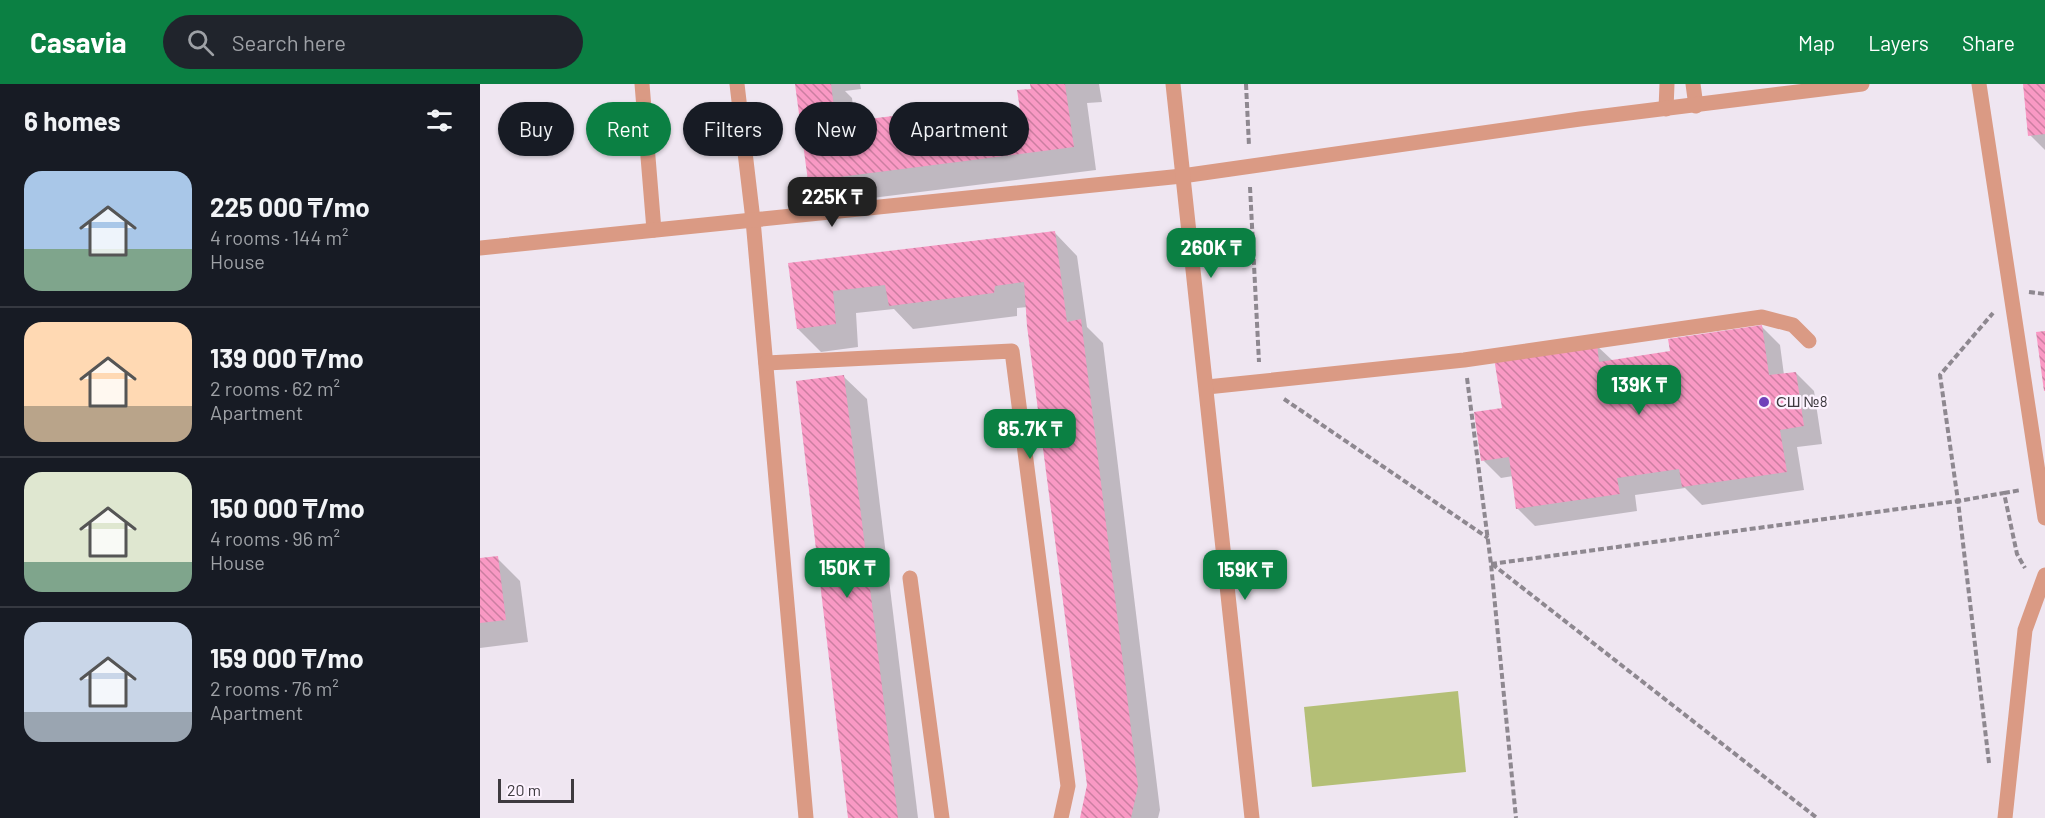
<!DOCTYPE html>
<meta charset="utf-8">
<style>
body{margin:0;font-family:Barlow,sans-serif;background:#20242c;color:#f1f3f6;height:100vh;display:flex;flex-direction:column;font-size:22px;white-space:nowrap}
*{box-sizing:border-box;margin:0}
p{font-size:20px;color:#9ea1a6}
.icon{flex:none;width:33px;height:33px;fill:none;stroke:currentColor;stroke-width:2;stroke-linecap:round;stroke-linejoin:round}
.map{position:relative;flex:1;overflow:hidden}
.drawer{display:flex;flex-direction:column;background:#171b24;width:480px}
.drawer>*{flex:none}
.banner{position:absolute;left:18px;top:18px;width:570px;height:54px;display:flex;gap:12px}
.scale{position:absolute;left:18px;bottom:15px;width:76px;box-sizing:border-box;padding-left:6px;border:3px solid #3e3a3f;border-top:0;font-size:16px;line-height:21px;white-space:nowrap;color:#3e3a3f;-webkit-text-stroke:4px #fdf3ff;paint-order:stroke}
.price{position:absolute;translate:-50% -51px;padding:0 14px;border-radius:12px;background:#0b8043;color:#fff;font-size:20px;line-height:39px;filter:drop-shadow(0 2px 3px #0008)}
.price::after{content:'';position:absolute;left:50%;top:36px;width:18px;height:14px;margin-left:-9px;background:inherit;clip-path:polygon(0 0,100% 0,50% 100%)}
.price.on{background:#222;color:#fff}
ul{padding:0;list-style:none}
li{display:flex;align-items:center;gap:18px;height:150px;padding:0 24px}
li+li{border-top:2px solid #363941}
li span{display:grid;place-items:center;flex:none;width:168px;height:120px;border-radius:18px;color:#555}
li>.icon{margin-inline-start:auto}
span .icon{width:72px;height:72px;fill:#fffc;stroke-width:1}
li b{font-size:26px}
h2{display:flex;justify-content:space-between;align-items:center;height:72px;padding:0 24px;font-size:26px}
.tag{padding:0 21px;border-radius:27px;background:#171b24;box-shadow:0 2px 4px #0004;font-size:21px;line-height:54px}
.tag.on{background:#0b8043;color:#fff}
header{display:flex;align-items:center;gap:36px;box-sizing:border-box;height:84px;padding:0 30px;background:#0b8043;color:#fff}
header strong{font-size:28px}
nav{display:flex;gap:33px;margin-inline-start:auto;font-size:21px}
.search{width:420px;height:54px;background:#20242c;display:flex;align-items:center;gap:15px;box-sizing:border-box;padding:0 21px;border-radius:33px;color:#9ea1a6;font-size:22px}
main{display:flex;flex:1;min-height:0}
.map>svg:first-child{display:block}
.green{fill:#b4bf76}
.shadow{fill:#0003}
.building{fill:url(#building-back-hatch)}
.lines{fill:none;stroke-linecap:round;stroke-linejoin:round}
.path{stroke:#8e8890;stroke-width:4;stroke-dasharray:6 3;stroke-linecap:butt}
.service{stroke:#da9a84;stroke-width:15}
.minor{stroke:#da9a84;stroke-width:15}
.tertiary{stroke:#da9a84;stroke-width:15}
.poi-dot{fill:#7041b9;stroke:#fdf3ff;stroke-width:2}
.labels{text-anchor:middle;stroke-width:4.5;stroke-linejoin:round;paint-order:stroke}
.poi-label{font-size:15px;fill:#3e3a3f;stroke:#fdf3ff;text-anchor:start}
</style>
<header>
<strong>Casavia</strong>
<div class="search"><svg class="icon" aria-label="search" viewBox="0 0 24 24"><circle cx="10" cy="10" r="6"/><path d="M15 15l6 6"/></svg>Search here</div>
<nav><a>Map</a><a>Layers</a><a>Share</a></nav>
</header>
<main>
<section class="drawer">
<h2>6 homes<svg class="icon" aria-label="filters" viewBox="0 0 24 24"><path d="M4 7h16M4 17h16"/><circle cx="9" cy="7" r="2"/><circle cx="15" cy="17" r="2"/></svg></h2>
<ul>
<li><span style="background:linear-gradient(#a9c7e8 65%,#7fa58c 0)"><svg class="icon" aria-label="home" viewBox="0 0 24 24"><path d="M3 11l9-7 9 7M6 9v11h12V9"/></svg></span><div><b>225 000 ₸/mo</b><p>4 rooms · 144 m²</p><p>House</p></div></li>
<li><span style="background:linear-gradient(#ffd9b3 70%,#b9a48a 0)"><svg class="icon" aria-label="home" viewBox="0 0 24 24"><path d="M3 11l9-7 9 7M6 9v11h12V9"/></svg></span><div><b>139 000 ₸/mo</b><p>2 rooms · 62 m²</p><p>Apartment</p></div></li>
<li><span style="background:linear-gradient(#dfe7d0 75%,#7fa58c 0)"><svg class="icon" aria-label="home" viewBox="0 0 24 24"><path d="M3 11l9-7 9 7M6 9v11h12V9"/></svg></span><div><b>150 000 ₸/mo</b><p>4 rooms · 96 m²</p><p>House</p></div></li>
<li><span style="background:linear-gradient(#c9d6e8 75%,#9aa5b1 0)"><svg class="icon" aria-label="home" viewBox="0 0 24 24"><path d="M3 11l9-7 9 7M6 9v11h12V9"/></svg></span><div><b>159 000 ₸/mo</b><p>2 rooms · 76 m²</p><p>Apartment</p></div></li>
</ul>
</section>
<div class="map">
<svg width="1565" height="734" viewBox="0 0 1565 734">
<defs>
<pattern id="building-back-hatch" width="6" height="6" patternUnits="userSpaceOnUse" patternTransform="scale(1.5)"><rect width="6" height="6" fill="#f999c4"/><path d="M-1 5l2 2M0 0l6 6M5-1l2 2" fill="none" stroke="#cb7ea1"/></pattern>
</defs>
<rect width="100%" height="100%" fill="#efe6f1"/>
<path class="green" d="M978 607 986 688 832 703 824 623Z"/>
<g class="shadow">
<path d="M317 0H380L381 5 365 7 372 14 375 39 494 23 508 38 542 33 552 6V0H619L622 18 607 19 616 86 352 119 330 96Z"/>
<path d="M1545 0H1565V66L1550 51Z"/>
<path d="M575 149 597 172 607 243 623 259 680 726 678 734H602L609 701 548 223 537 224V232L433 245 414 225 376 229 378 263 341 268 318 245 310 181Z"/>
<path d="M1282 243 1300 261 1304 291 1316 289 1334 307 1342 360 1317 363 1324 406 1222 421 1205 404 1155 411 1157 427 1055 442 1037 424 1033 392 1021 394 1003 376 1023 325 1116 261 1133 277 1192 269Z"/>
<path d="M364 293 387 315 438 734H370L317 298Z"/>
<path d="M17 474 40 497 48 558 0 564V476Z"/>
</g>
<g class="building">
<path d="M315 0H351L356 39 494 22 497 38 541 32 537 6 551 5 550 0H585L594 63 328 97Z"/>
<path d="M1543 0H1565V50L1548 52Z"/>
<path d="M575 147 587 238 601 235 658 702 651 734H600L607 701 547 242 544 198 515 202 514 209 409 222 405 201 353 207 356 240 317 245 308 179Z"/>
<path d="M1282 241 1289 291 1316 288 1324 342 1300 346 1307 388 1202 403 1199 385 1137 394 1140 410 1036 425 1029 373 1001 377 994 328 1022 324 1014 274 1117 259 1119 278 1190 267 1188 255Z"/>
<path d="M1565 247V307H1564L1556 248Z"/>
<path d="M364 291 418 734H368L316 297Z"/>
<path d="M18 472 26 536 0 539V474Z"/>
</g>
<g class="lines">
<g class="path">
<path d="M766 0 769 62"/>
<path d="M770 103 779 278"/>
<path d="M1549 208 1565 210"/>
<path d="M987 294 1011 480 1036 734"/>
<path d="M804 315 1008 454"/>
<path d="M1524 409 1541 406"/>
<path d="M1011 480 1478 417 1460 291 1513 229"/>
<path d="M1012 480 1337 734"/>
<path d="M1509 679 1478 417 1524 409 1537 470 1545 484"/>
</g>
<g class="service">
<path d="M162 0 174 146"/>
<path d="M257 0 273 136 326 734"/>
<path d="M1213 0 1216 22"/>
<path d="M1499 0 1565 434"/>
<path d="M1186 25 1187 0"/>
<path d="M702 92 1100 35 1382 0"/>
<path d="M286 279 532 267 588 702 581 734"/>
<path d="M727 303 984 276 1282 233 1313 241 1329 257"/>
<path d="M430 494 462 734"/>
<path d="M1525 734 1545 546 1565 491"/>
</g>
<path class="minor" d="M0 164 702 92"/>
<path class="tertiary" d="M693 0 772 734"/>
</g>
<circle class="poi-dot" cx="1284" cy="318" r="6"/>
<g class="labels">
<g class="poi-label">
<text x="1296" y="323">СШ №8</text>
</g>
</g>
</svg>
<div class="scale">20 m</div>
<b class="price on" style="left:352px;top:144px">225K ₸</b>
<b class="price" style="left:731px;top:195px">260K ₸</b>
<b class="price" style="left:1159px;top:332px">139K ₸</b>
<b class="price" style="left:550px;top:376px">85.7K ₸</b>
<b class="price" style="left:367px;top:515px">150K ₸</b>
<b class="price" style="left:765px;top:517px">159K ₸</b>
<div class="banner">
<a class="tag">Buy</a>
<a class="tag on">Rent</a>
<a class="tag">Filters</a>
<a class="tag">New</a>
<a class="tag">Apartment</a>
</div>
</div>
</main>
